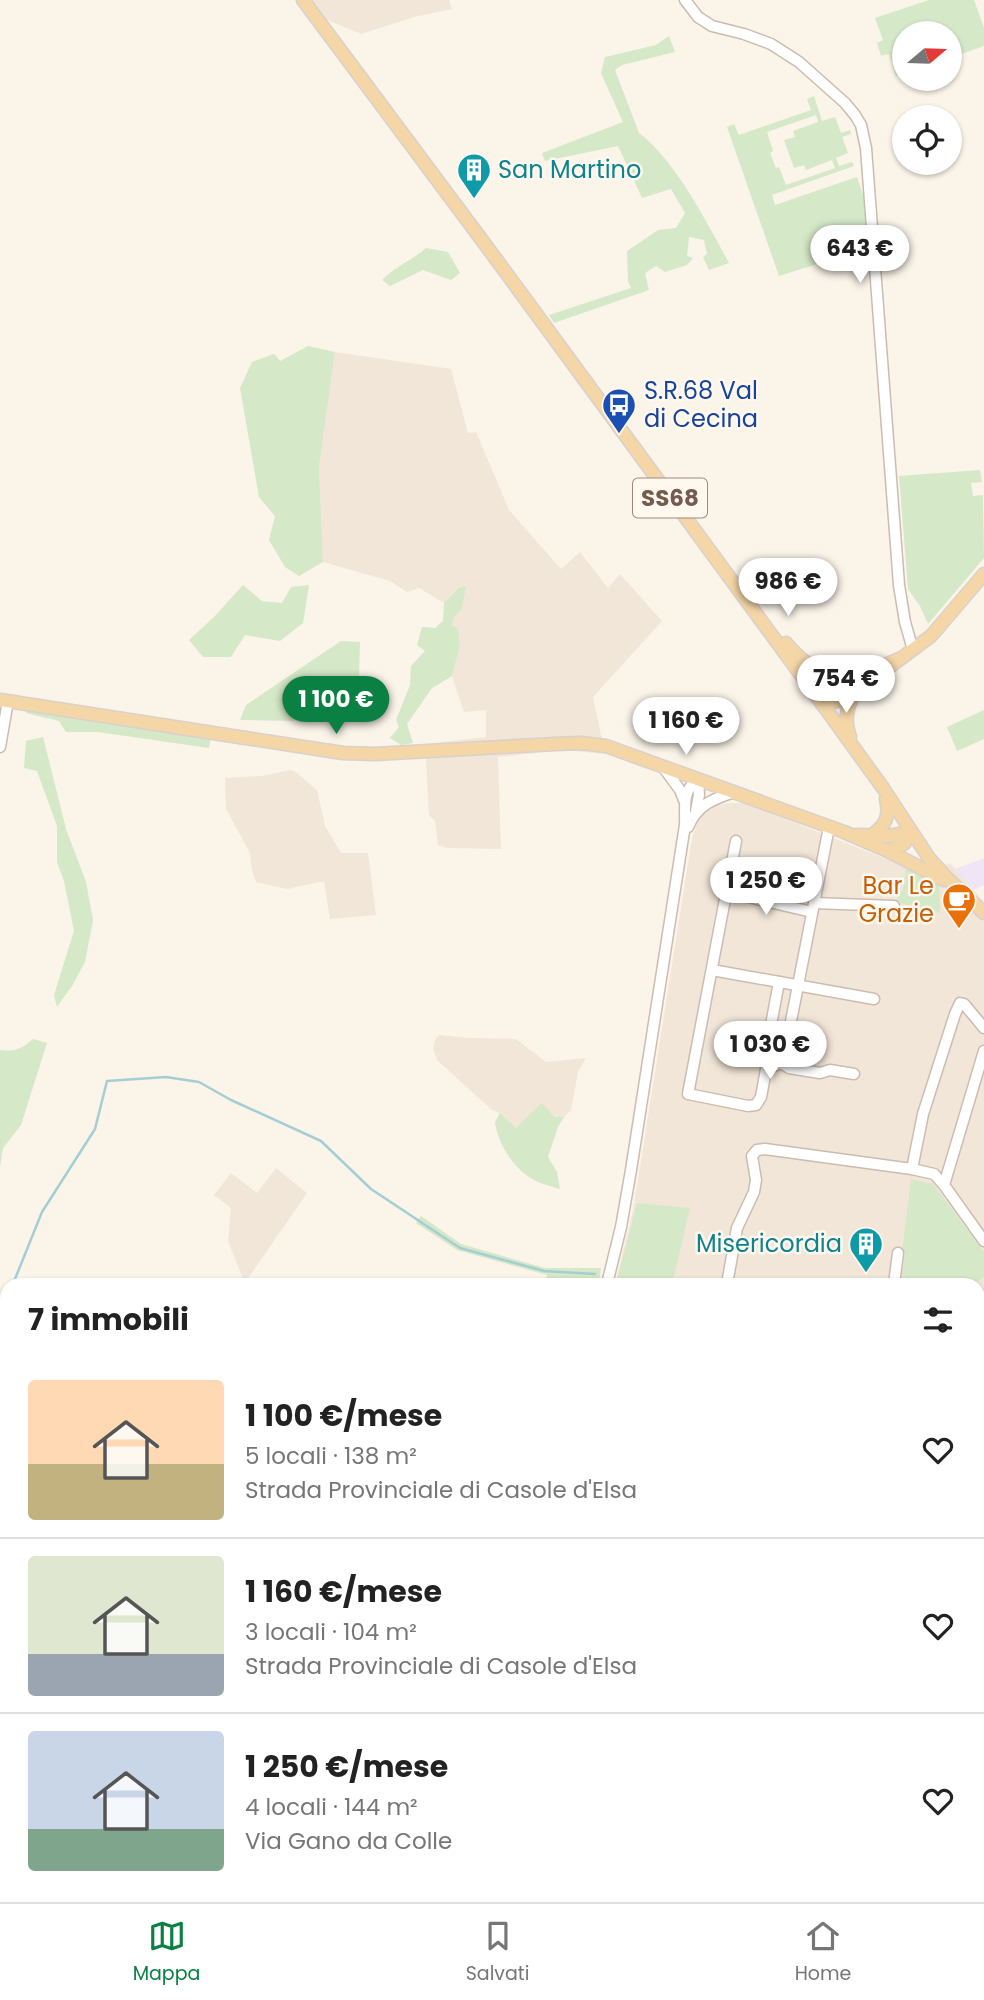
<!DOCTYPE html>
<html lang="it">
<meta charset="utf-8">
<style>
body{margin:0;font-family:Poppins,sans-serif;background:#f2f2f2;color:#222;height:100vh;display:flex;flex-direction:column;font-size:26px;white-space:nowrap}
*{box-sizing:border-box;margin:0}
p{font-size:23px;color:#767676}
.icon{flex:none;width:38px;height:38px;fill:none;stroke:currentColor;stroke-width:2;stroke-linecap:round;stroke-linejoin:round}
.map{position:relative;flex:1;overflow:hidden}
.side{position:absolute;left:0px;top:1278px;width:985px;height:625px;display:flex;flex-direction:column;background:#fff;border-radius:21px 21px 0 0;box-shadow:0 2px 5px #0004}
.side>*{flex:none}
.needle{width:46px;rotate:71deg}
.controls{position:absolute;left:892px;top:21px;display:grid;gap:14px}
.controls a{display:grid;place-items:center;width:70px;height:70px;border-radius:50%;background:#fff;box-shadow:0 2px 5px #0004;font-size:35px}
.price{position:absolute;translate:-50% -60px;padding:0 16px;border-radius:24px;background:#fff;color:#222;font-size:23px;line-height:46px;filter:drop-shadow(0 2px 4px #0008)}
.price::after{content:'';position:absolute;left:50%;top:42px;width:21px;height:16px;margin-left:-10px;background:inherit;clip-path:polygon(0 0,100% 0,50% 100%)}
.price.on{background:#0b8043;color:#fff}
ul{padding:0;list-style:none}
li{display:flex;align-items:center;gap:21px;height:175px;padding:0 28px}
li+li{border-top:2px solid #e0e0e0}
li span{display:grid;place-items:center;flex:none;width:196px;height:140px;border-radius:7px;color:#555}
li>.icon{margin-inline-start:auto}
span .icon{width:84px;height:84px;fill:#fffc;stroke-width:1}
li b{font-size:30px}
h2{display:flex;justify-content:space-between;align-items:center;height:84px;padding:0 28px;font-size:30px}
.dock{display:flex;justify-content:space-around;align-items:center;height:98px;border-top:2px solid #e0e0e0;background:#fff;font-size:19px;color:#767676}
.dock a{display:grid;justify-items:center;gap:4px}
.dock .on{color:#0b8043}
.map>svg:first-child{display:block}
.residential{fill:#f2e6d8}
.education{fill:#f0e5f7}
.green{fill:#d5e8c8;fill-rule:evenodd}
.lines{fill:none;stroke-linecap:round;stroke-linejoin:round}
.stream{stroke:#a5ced4;stroke-width:2.5}
.minor-casing{stroke:#ccbcaf;stroke-width:13}
.major-casing{stroke:#d8d1cd;stroke-width:15}
.minor{stroke:#fff;stroke-width:10}
.major{stroke:#f4d6a7;stroke-width:12}
.labels{text-anchor:middle;stroke-width:5;stroke-linejoin:round;paint-order:stroke}
.shield{fill:#fef8ef;stroke:#9d8a7e;stroke-width:2}
.shield-label{font-size:23px;font-weight:bold;fill:#735b4e}
.culture-label{font-size:24px;fill:#0d838f;stroke:#fef8ef;text-anchor:start}
.transit-label{font-size:24px;fill:#164399;stroke:#fef8ef;text-anchor:start}
.food-label{font-size:24px;fill:#c56008;stroke:#fef8ef;text-anchor:end}
</style>
<div class="map">
<svg width="984" height="1902" viewBox="0 0 984 1902">
<rect width="100%" height="100%" fill="#fbf4e9"/>
<g class="residential">
<path d="M311 0H449L452 9 414 17 361 34 325 19Z"/>
<path d="M335 352 451 369 468 433 476 432 509 510 561 569 580 552 608 588 620 574 662 621 593 697 605 754 563 750 498 757 501 849 447 848 438 845 435 821 429 815 425 744 486 737V710L464 712 452 676 460 646 452 625 454 617 462 608 457 588 444 603 419 588 407 592 390 581 323 562 319 467Z"/>
<path d="M291 770 297 773 317 790 325 826 341 853H368L376 915 330 919 324 881 287 889 256 882 252 871 250 853 226 809 225 778 262 776Z"/>
<path d="M730 803H745L904 866H942L950 863 984 902V1508L978 1512V1284H615L633 1211 692 838 698 820 706 811 716 805Z"/>
<path d="M439 1035 469 1038 516 1039 546 1062 586 1058 578 1072 571 1110 564 1117H554L516 1128 500 1113 492 1110 437 1060 433 1048 435 1040Z"/>
<path d="M276 1168 307 1193 249 1277 243 1279 228 1241 231 1208 214 1195 231 1173 257 1193Z"/>
<path d="M347 1895H431L419 1902H338Z"/>
</g>
<path class="education" d="M984 858V885L973 890 955 869Z"/>
<g class="green">
<path d="M929 0H974L984 28V46L950 58V33H905V73L896 76 889 54 881 56 877 43 883 40 875 18Z"/>
<path d="M669 36 675 52 622 65 615 70 639 133C676 161 707 223 729 263L709 270 703 257 707 254 704 240 689 237 687 256 693 258 687 265 665 272 656 266 645 273 649 290 554 323 549 315 631 288 628 281 627 251 658 230 676 228 685 213 671 189 642 198 618 146 545 161 542 153 623 122 601 73 605 57 656 45Z"/>
<path d="M814 96 822 121 835 117 841 133 850 130 851 134 842 137 848 153 836 158 839 166 852 162 854 166 772 195 775 205 857 177 865 201 868 248 779 276 727 127 734 124 739 135 811 110 807 99ZM816 115 818 122 793 131 795 137 784 140 794 168 804 165 806 170 832 160 835 168 786 185 779 167 776 168 770 153 773 151 767 132Z"/>
<path d="M426 248 448 252 460 273 451 280 423 270 390 286 382 280C396 266 411 261 426 248Z"/>
<path d="M308 346 335 352 319 467 323 562 299 576 285 567 269 540 275 516 259 497 240 388 252 362 274 354 280 361Z"/>
<path d="M980 470 982 482 971 483 973 496 983 495 984 558 928 624 920 606 908 589 899 476Z"/>
<path d="M243 585 262 601 282 603 291 587 309 585 303 623 280 641 245 635 231 657H203L189 640 214 617Z"/>
<path d="M466 586 462 608 454 617 452 625 458 629 460 646 452 676 432 688 407 724 413 743 401 745 390 738 399 727 396 720 410 685 411 666 425 651 417 645 422 627 435 628 443 621 444 603 458 588Z"/>
<path d="M341 641 360 642 359 678 294 721 240 720 246 705Z"/>
<path d="M28 708 211 738 209 748 98 732H66L59 721 26 713Z"/>
<path d="M984 710V739L957 751 947 727Z"/>
<path d="M43 737 66 829 86 882 93 920 85 962 72 986 57 1007 54 995 74 931 64 881 57 862V826L37 771 24 768 26 741Z"/>
<path d="M906 869 939 885 940 913 895 902 903 889Z"/>
<path d="M33 1039 47 1043 21 1125 3 1148 0 1167V1050C15 1052 22 1049 33 1039Z"/>
<path d="M542 1103 554 1117H564L558 1127 548 1157 557 1172 560 1189C551 1186 541 1184 534 1180 513 1168 498 1144 495 1122L500 1113 516 1128Z"/>
<path d="M911 1179 933 1184 984 1252V1277L976 1283 977 1284H901L905 1253 902 1252Z"/>
<path d="M637 1203 690 1208 672 1284H616Z"/>
<path d="M421 1216 461 1244 545 1268H601L599 1284H546L547 1275 457 1250 416 1223Z"/>
<path d="M0 1521 7 1532V1772L0 1751Z"/>
<path d="M978 1610 984 1619V1706L978 1701Z"/>
</g>
<g class="lines">
<g class="stream">
<path d="M13 1284 42 1212 95 1129 107 1081 166 1077 199 1082 231 1100 321 1141 371 1189 460 1248 544 1271 595 1274"/>
<path d="M0 1317 7 1300"/>
<path d="M0 1413 7 1428"/>
<path d="M978 1843 984 1847"/>
<path d="M180 1895 181 1902"/>
</g>
<g class="minor-casing">
<g id="minor">
<path d="M685 0 698 17 712 26 744 34 771 44 799 62 845 103 855 115 861 125 866 148 899 585 905 622 913 650"/>
<path d="M0 747 8 701"/>
<path d="M663 767 680 790 684 800"/>
<path d="M696 811 699 795 698 779"/>
<path d="M688 827C697 805 713 799 734 792"/>
<path d="M736 841 688 1094 748 1106 756 1105 761 1097 767 1064"/>
<path d="M727 892 812 912"/>
<path d="M814 903 894 906"/>
<path d="M712 970 874 999"/>
<path d="M779 982 765 1057 767 1064 774 1066 781 1063 784 1057 829 827"/>
<path d="M984 1051 944 1185 984 1241"/>
<path d="M781 1063 789 1068 820 1073 830 1070 854 1074"/>
<path d="M912 1169 923 1114 955 1014 960 1003 964 1004 984 1028"/>
<path d="M607 1284 621 1227 631 1170 685 825C686 804 681 793 698 779"/>
<path d="M727 1284 737 1228 754 1192 756 1180 752 1156 757 1150 765 1149 912 1169 934 1174 944 1185"/>
<path d="M894 1284 898 1253"/>
<path d="M978 1338 984 1336"/>
<path d="M978 1517 984 1514"/>
<path d="M294 1902 296 1895"/>
<path d="M805 1902 807 1895"/>
</g>
</g>
<g class="major-casing">
<g id="major">
<path d="M303 0 493 255 823 705 883 788 929 858 946 877 984 913"/>
<path d="M786 643C822 687 854 679 901 658"/>
<path d="M0 700 343 753 375 754 555 744 581 743 606 746 844 832 888 851 944 880"/>
<path d="M823 705 844 699 856 692 931 636 984 574"/>
<path d="M823 705 834 684 849 676"/>
<path d="M850 737C844 721 846 706 856 692"/>
<path d="M856 835 888 836 911 832"/>
<path d="M872 835C886 825 890 816 886 799"/>
<path d="M888 851 904 844 911 832"/>
</g>
</g>
<use href="#minor" class="minor"/>
<use href="#major" class="major"/>
</g>
<defs>
<g id="building-pin" transform="scale(1.75)"><path d="M0 17L-7.5 6A9.5 9.5 0 1 1 7.5 6Z" fill="#0f9aa8" stroke="#fef8ef"/><path d="M-4-6H4V6H1V3H-1V6H-4ZM-2.5-4.3h1.7v1.8h-1.7ZM.8-4.3h1.7v1.8H.8ZM-2.5-1h1.7V.8h-1.7ZM.8-1h1.7V.8H.8Z" fill="#fff"/></g>
<g id="bus-pin" transform="scale(1.75)"><path d="M0 17L-7.5 6A9.5 9.5 0 1 1 7.5 6Z" fill="#1a4fb4" stroke="#fef8ef"/><path d="M-5-6H5V4H4V6H2V4H-2V6H-4V4H-5ZM-3.5-4V0h7V-4ZM-3.5 1.2v1.5H-2V1.2ZM2 1.2v1.5H3.5V1.2Z" fill="#fff"/></g>
<g id="cafe-pin" transform="scale(1.75)"><path d="M0 17L-7.5 6A9.5 9.5 0 1 1 7.5 6Z" fill="#e8710a" stroke="#fef8ef"/><path d="M-5.5-4.5H6V0H3Q3 3.5 0 3.5H-2.5Q-5.5 3.5-5.5 0ZM3-3.2v2h1.7v-2ZM-6 4.5H4V6H-6Z" fill="#fff"/></g>
</defs>
<g fill-rule="evenodd">
<use href="#building-pin" x="474" y="170"/>
<use href="#bus-pin" x="619" y="405"/>
<use href="#cafe-pin" x="959" y="900"/>
<use href="#building-pin" x="866" y="1244"/>
</g>
<g class="labels">
<rect class="shield" x="633" y="478.5" width="74" height="39" rx="5"/>
<g class="shield-label">
<text x="670" y="506">SS68</text>
</g>
<g class="culture-label">
<text x="498" y="178">San Martino</text>
<text x="842" y="1252" text-anchor="end">Misericordia</text>
</g>
<g class="transit-label">
<text x="644" y="399">S.R.68 Val<tspan x="644" dy="28">di Cecina</tspan></text>
</g>
<g class="food-label">
<text x="934" y="894">Bar Le<tspan x="934" dy="28">Grazie</tspan></text>
</g>
</g>
</svg>
<div class="controls">
<a><svg class="needle" viewBox="-14 -14 28 28"><path d="M0-13l5 13h-10z" fill="#e53935"/><path d="M0 13l5-13h-10z" fill="#767676"/></svg></a>
<a><svg class="icon" aria-label="locate" viewBox="0 0 24 24"><circle cx="12" cy="12" r="6"/><path d="M12 2v4M12 18v4M2 12h4M18 12h4"/></svg></a>
</div>
<b class="price" style="left:860px;top:285px">643 €</b>
<b class="price" style="left:788px;top:618px">986 €</b>
<b class="price" style="left:846px;top:715px">754 €</b>
<b class="price on" style="left:336px;top:736px">1 100 €</b>
<b class="price" style="left:686px;top:757px">1 160 €</b>
<b class="price" style="left:766px;top:917px">1 250 €</b>
<b class="price" style="left:770px;top:1081px">1 030 €</b>
<section class="side">
<h2>7 immobili<svg class="icon" aria-label="filters" viewBox="0 0 24 24"><path d="M4 7h16M4 17h16"/><circle cx="9" cy="7" r="2"/><circle cx="15" cy="17" r="2"/></svg></h2>
<ul>
<li><span style="background:linear-gradient(#ffd9b3 60%,#c2b280 0)"><svg class="icon" aria-label="home" viewBox="0 0 24 24"><path d="M3 11l9-7 9 7M6 9v11h12V9"/></svg></span><div><b>1 100 €/mese</b><p>5 locali · 138 m²</p><p>Strada Provinciale di Casole d'Elsa</p></div><svg class="icon" aria-label="heart" viewBox="0 0 24 24"><path d="M12 20l-8-8c-3-5 5-10 8-4 3-6 11-1 8 4z"/></svg></li>
<li><span style="background:linear-gradient(#dfe7d0 70%,#9aa5b1 0)"><svg class="icon" aria-label="home" viewBox="0 0 24 24"><path d="M3 11l9-7 9 7M6 9v11h12V9"/></svg></span><div><b>1 160 €/mese</b><p>3 locali · 104 m²</p><p>Strada Provinciale di Casole d'Elsa</p></div><svg class="icon" aria-label="heart" viewBox="0 0 24 24"><path d="M12 20l-8-8c-3-5 5-10 8-4 3-6 11-1 8 4z"/></svg></li>
<li><span style="background:linear-gradient(#c9d6e8 70%,#7fa58c 0)"><svg class="icon" aria-label="home" viewBox="0 0 24 24"><path d="M3 11l9-7 9 7M6 9v11h12V9"/></svg></span><div><b>1 250 €/mese</b><p>4 locali · 144 m²</p><p>Via Gano da Colle</p></div><svg class="icon" aria-label="heart" viewBox="0 0 24 24"><path d="M12 20l-8-8c-3-5 5-10 8-4 3-6 11-1 8 4z"/></svg></li>
</ul>
</section>
</div>
<nav class="dock">
<a class="on"><svg class="icon" aria-label="map" viewBox="0 0 24 24"><path d="M3 6l6-2 6 2 6-2v14l-6 2-6-2-6 2zM9 4v14M15 6v14"/></svg>Mappa</a>
<a><svg class="icon" aria-label="saved" viewBox="0 0 24 24"><path d="M7 4h10v16l-5-4-5 4z"/></svg>Salvati</a>
<a><svg class="icon" aria-label="home" viewBox="0 0 24 24"><path d="M3 11l9-7 9 7M6 9v11h12V9"/></svg>Home</a>
</nav>
